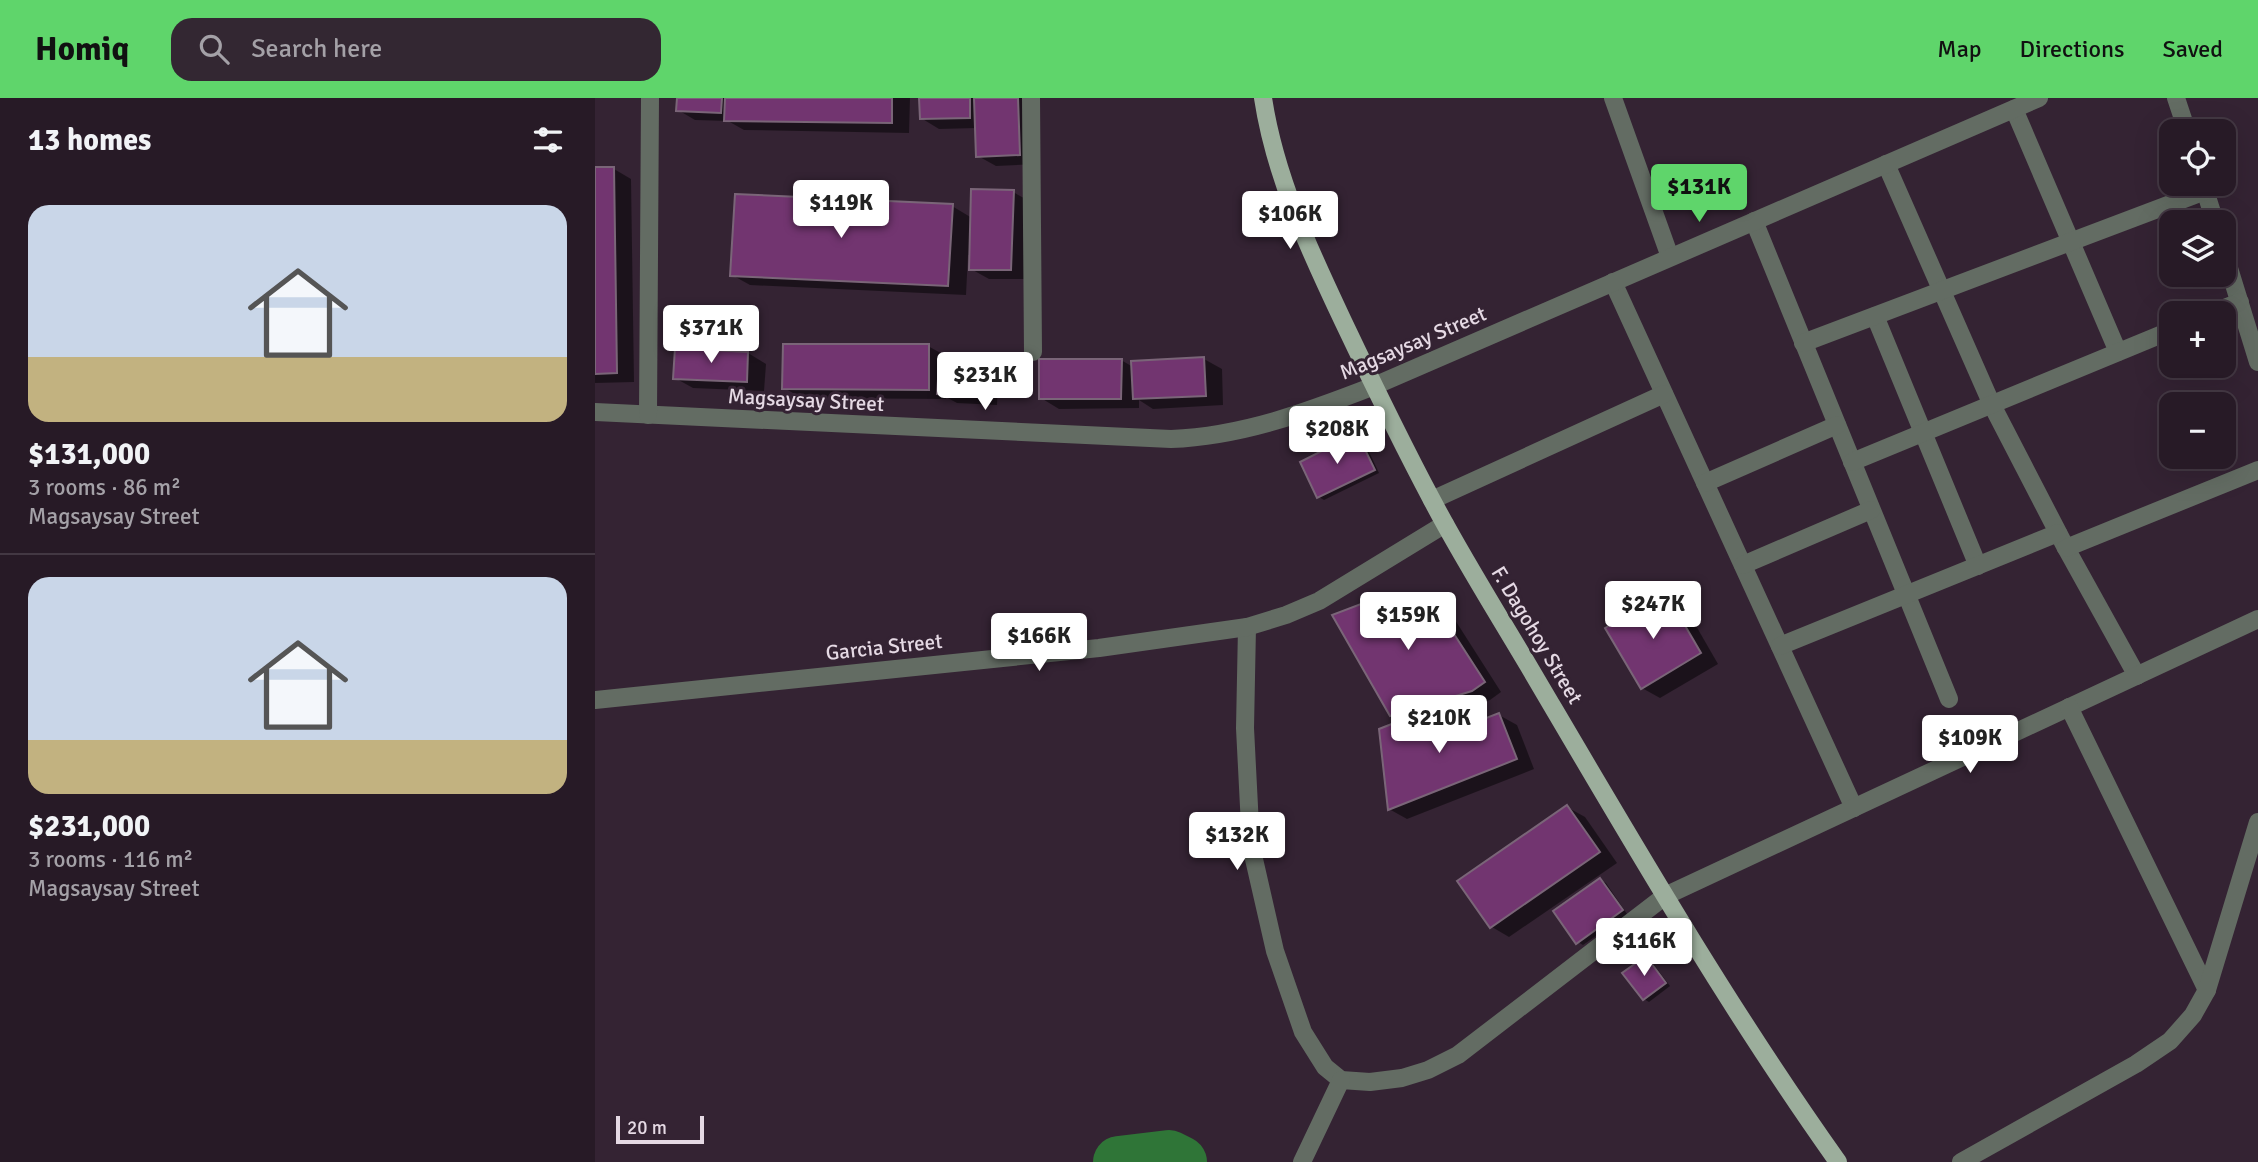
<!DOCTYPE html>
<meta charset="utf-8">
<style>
body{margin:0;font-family:Signika,sans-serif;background:#332732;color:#f1f3f6;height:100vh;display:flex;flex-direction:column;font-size:26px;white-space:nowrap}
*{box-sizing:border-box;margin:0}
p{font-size:23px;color:#a4a1a7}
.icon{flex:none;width:38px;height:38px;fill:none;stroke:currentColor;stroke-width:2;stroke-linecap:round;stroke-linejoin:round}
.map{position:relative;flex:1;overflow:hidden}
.drawer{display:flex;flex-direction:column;background:#271a26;width:595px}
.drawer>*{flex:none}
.fabs{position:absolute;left:1564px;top:21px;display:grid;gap:14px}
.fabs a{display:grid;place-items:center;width:77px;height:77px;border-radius:14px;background:#271a26;box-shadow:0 7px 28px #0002,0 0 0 2px #433843;font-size:35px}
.scale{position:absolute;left:21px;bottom:18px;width:88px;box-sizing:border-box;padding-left:7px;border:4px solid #e5d9e4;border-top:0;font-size:19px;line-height:24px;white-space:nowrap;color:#e5d9e4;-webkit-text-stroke:5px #342333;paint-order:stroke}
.price{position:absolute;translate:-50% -60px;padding:0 16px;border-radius:7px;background:#fff;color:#222;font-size:23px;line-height:46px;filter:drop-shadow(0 2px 4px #0008)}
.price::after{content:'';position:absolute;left:50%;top:42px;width:21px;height:16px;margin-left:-10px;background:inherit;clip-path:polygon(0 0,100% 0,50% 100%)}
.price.on{background:#5fd56b;color:#111}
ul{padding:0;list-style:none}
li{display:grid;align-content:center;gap:14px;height:371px;padding:0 28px}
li+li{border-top:2px solid #433843}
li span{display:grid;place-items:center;height:217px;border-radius:21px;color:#555}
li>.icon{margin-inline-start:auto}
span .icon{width:126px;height:126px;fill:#fffc;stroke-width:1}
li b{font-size:30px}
h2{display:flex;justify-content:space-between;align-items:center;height:84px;padding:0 28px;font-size:30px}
header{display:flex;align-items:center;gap:42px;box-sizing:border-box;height:98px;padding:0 35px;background:#5fd56b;color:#111}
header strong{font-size:33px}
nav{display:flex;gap:38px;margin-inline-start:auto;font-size:24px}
.search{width:490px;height:63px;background:#332732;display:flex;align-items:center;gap:18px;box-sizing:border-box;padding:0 24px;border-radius:21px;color:#a4a1a7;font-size:26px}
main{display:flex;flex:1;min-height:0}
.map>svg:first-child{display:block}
.shadow{fill:#0007}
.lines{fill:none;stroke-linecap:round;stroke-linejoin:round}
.river{stroke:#2f7537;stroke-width:52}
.building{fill:#723570;stroke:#7a6578;stroke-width:2}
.minor{stroke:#636c63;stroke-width:18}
.major{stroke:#9cae9c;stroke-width:18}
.labels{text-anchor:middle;stroke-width:6;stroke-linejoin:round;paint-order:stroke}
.street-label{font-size:21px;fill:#e5d9e4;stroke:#342333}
</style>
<header>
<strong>Homiq</strong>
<div class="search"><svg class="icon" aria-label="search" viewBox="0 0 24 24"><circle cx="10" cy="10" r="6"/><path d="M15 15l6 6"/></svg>Search here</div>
<nav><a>Map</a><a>Directions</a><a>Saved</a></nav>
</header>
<main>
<section class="drawer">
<h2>13 homes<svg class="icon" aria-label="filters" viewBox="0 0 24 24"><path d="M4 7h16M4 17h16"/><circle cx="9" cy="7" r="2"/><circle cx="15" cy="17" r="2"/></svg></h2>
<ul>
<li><span style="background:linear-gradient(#c9d6e8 70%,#c2b280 0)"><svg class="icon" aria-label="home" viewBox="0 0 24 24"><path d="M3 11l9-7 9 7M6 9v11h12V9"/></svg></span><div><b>$131,000</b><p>3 rooms · 86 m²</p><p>Magsaysay Street</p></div></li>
<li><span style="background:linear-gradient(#c9d6e8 75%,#c2b280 0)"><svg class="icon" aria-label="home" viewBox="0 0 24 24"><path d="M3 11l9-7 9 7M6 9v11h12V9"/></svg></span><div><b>$231,000</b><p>3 rooms · 116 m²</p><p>Magsaysay Street</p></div></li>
</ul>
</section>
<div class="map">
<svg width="1663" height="1064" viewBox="0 0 1663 1064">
<rect width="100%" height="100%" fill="#342333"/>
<g class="shadow">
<path d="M83 0H315L314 35 149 32 133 23 100 22 83 12Z"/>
<path d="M326 0H440L442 66 401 68 383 58 382 30 344 31 326 20Z"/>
<path d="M0 71H19L36 81 39 284 0 285Z"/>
<path d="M418 94 436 104 433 181H394L376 171V157H373L371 197 155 187 137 177 357 108 377 120Z"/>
<path d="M333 248 351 258V268L385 269 403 279 402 307 362 305 351 299V301L207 300 189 290Z"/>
<path d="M153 255 171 266 169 293 98 290 80 280Z"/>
<path d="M609 261 627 271 628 307 558 311 544 302V310L464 311 446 300 526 262 538 269Z"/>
<path d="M762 337 768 341 784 375 729 402 724 399Z"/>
<path d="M1071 497 1089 507 1123 566 1065 600 1047 590Z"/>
<path d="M834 501 853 511 906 594 895 602 843 618 853 624 857 635 904 617 922 627 939 671 812 721 794 711 809 623 797 617Z"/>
<path d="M972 709 990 719 1022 765 914 839 897 829 865 784Z"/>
<path d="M1006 782 1011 785 1032 816 988 847 983 844Z"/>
<path d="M1051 860 1056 863 1075 888 1054 904 1049 901Z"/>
</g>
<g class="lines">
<path class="river" d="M524 1064 574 1058 586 1064"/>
</g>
<g class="building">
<path d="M82 0H127L126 15 81 13Z"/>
<path d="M130 0H297V25L129 23Z"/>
<path d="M324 0H375V20L325 21Z"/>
<path d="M379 0H423L425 57 381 59Z"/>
<path d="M0 69H19L22 275 0 276Z"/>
<path d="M376 91 419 92 416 172H374Z"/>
<path d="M140 96 358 106 353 188 135 178Z"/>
<path d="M188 246H334V292L187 291Z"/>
<path d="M80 250 153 254 152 284 78 281Z"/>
<path d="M609 259 611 298 538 301 536 263Z"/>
<path d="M444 261H527L526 301H444Z"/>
<path d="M344 266 386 267 384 298 342 296Z"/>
<path d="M762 335 780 372 722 400 705 364Z"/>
<path d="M795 495 835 499 890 584 877 593 795 618 737 517Z"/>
<path d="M1071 495 1106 555 1046 591 1010 530Z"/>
<path d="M835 611 845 638 904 615 922 661 793 712 784 631Z"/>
<path d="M972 707 1005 754 895 830 862 783Z"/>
<path d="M1005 780 1028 812 981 846 958 813Z"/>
<path d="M1051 858 1071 885 1048 902 1027 875Z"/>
</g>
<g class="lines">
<g class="minor">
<path d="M436 0 438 254"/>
<path d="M1018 0 1075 159"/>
<path d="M1581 0 1592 33"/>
<path d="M1419 11 1523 254"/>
<path d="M1291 66 1397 307 1471 450 1542 578"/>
<path d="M1608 86 1620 124"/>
<path d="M1159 123 1354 601"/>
<path d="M1629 154 1663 264"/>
<path d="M1018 184 1259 710"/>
<path d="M1617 215 1645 204"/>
<path d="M1280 218 1383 468"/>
<path d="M1208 245 1610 93"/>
<path d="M0 314 576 341C648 338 712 314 779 288L1444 0"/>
<path d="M53 317 55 0"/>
<path d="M1257 364 1577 232"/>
<path d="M1110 385 1242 327"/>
<path d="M837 402 1069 296"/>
<path d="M1471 450 1663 372"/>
<path d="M1148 467 1276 412"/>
<path d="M652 529 650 630 656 748 680 853 708 934 730 969 746 982 775 984 807 980 833 972 863 957 1070 798 1663 521"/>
<path d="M1185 548 1463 435"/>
<path d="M0 602 504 550 652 529 691 517 724 503 850 426"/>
<path d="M1474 609 1612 892"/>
<path d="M707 1064 746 982"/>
<path d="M1366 1064 1541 966 1575 943 1598 917 1612 892 1663 724"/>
</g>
<path class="major" d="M668 0C680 79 714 151 748 223 777 284 806 344 838 404 867 459 901 513 933 567 1032 735 1130 905 1243 1064"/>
</g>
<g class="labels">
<g class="street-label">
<text transform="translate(818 245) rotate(-23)" y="7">Magsaysay Street</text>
<text transform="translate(211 302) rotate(3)" y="7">Magsaysay Street</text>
<text transform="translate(942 537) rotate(59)" y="7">F. Dagohoy Street</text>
<text transform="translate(289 549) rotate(-6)" y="7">Garcia Street</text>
</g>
</g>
</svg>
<div class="fabs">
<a><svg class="icon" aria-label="locate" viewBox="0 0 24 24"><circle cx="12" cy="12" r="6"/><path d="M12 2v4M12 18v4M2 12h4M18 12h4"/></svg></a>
<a><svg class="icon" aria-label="layers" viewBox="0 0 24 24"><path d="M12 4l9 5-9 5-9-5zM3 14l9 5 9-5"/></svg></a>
<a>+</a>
<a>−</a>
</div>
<div class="scale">20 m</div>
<b class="price on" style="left:1104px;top:126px">$131K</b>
<b class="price" style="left:246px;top:142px">$119K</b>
<b class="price" style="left:695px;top:153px">$106K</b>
<b class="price" style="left:116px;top:267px">$371K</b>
<b class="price" style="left:390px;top:314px">$231K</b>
<b class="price" style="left:742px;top:368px">$208K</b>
<b class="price" style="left:1058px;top:543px">$247K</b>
<b class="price" style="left:813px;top:554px">$159K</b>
<b class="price" style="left:444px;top:575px">$166K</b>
<b class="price" style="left:844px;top:657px">$210K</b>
<b class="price" style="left:1375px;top:677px">$109K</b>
<b class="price" style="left:642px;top:774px">$132K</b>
<b class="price" style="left:1049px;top:880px">$116K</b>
</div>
</main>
